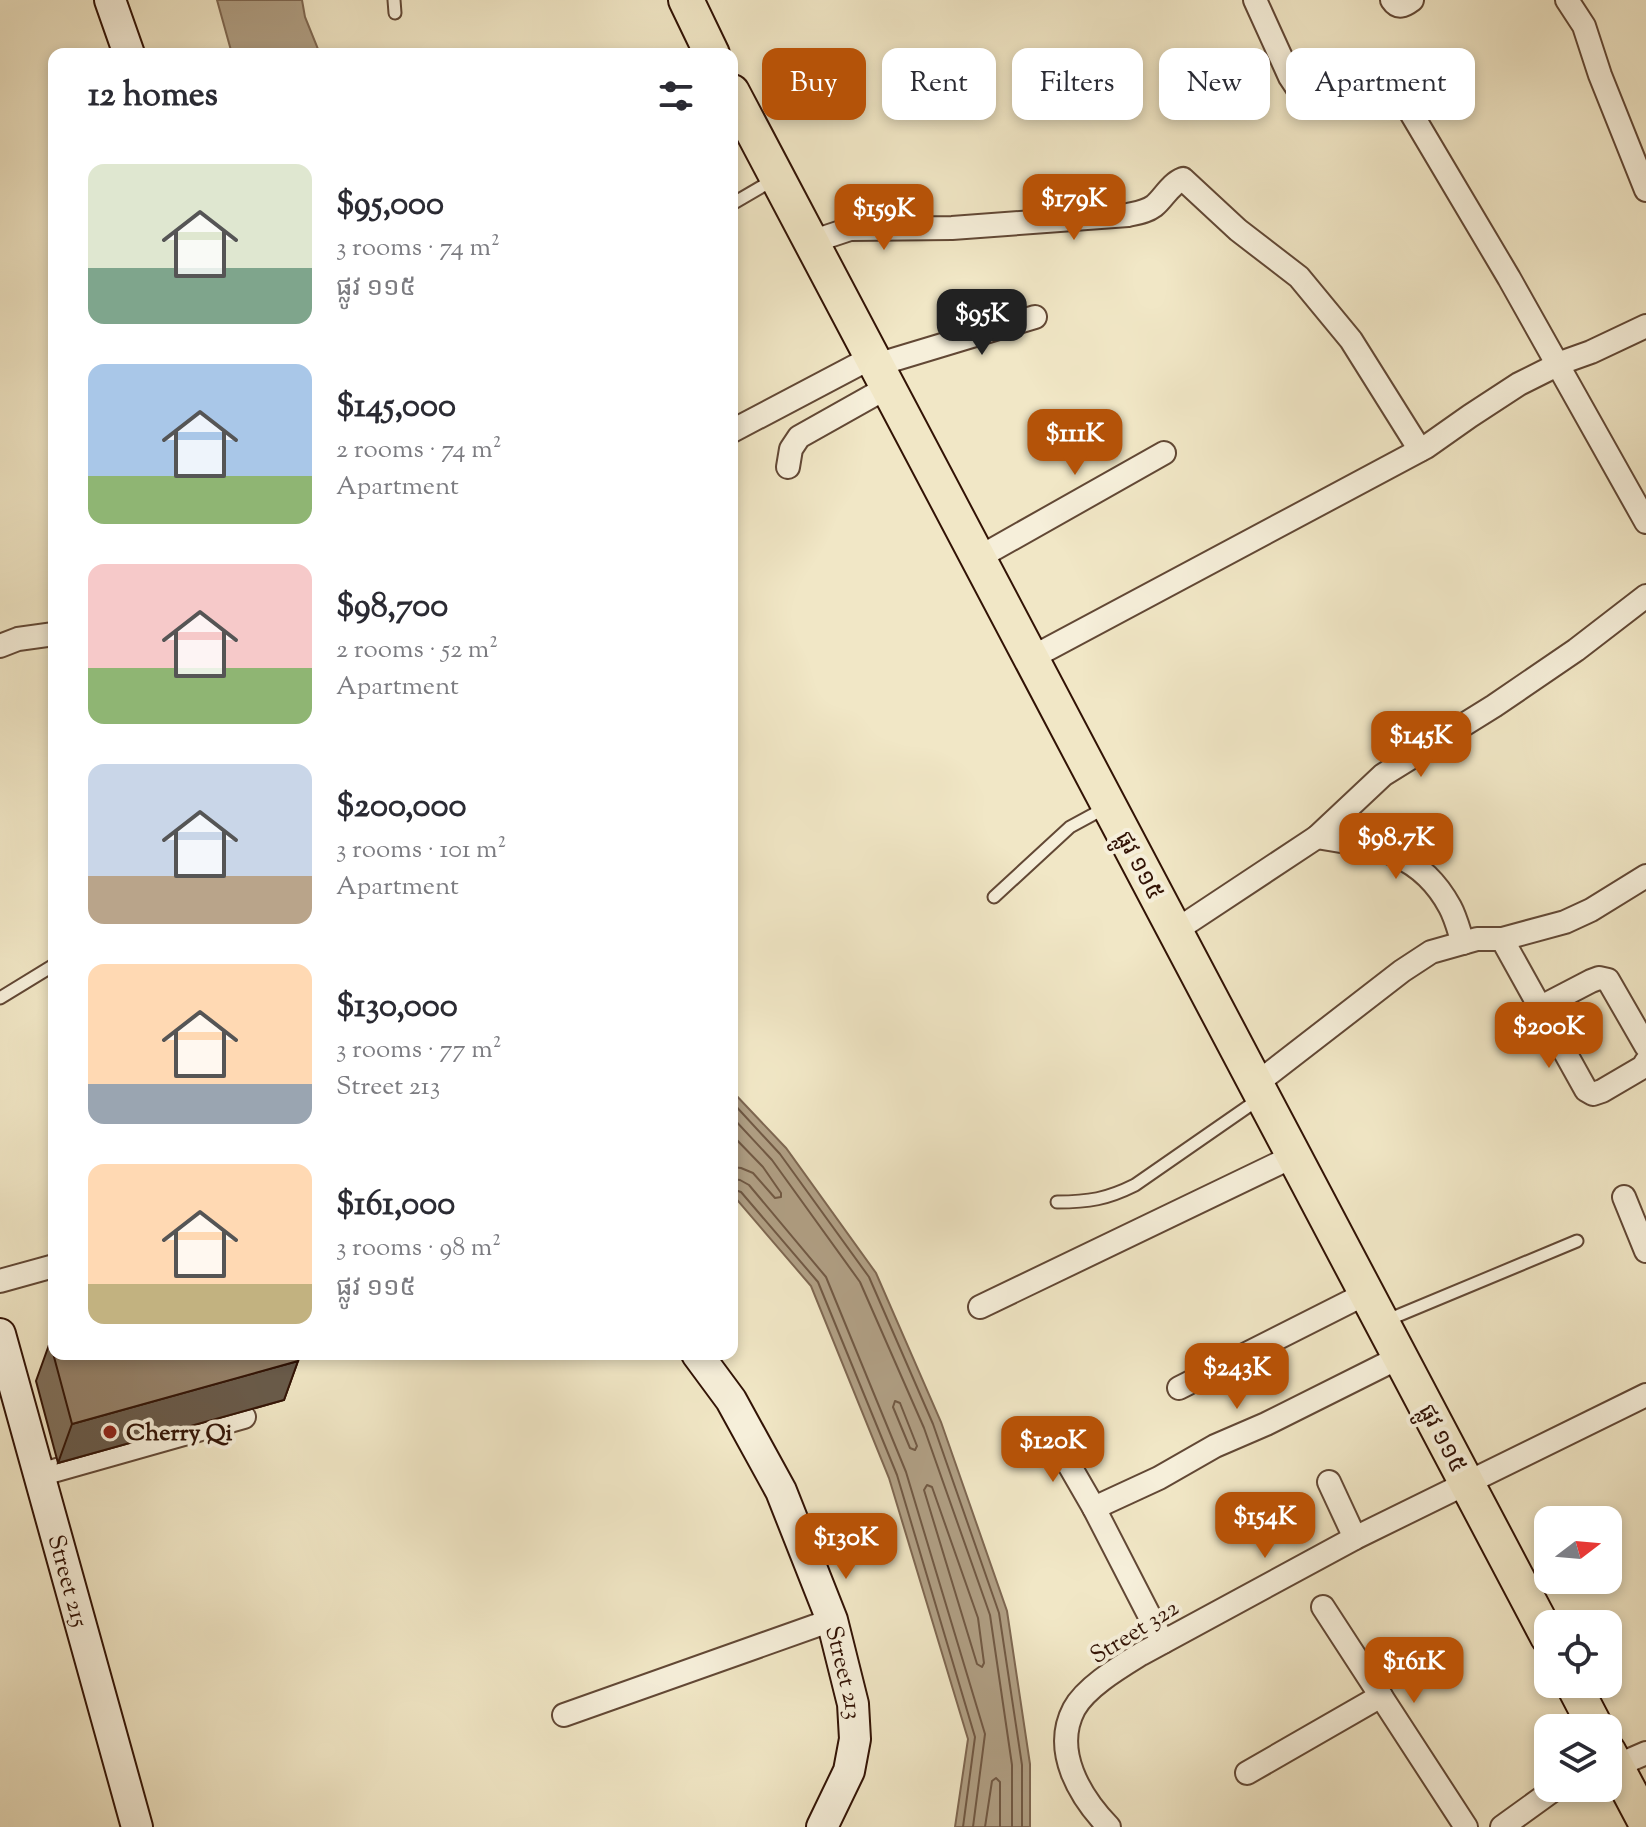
<!DOCTYPE html>
<meta charset="utf-8">
<style>
body{margin:0;font-family:"Sorts Mill Goudy","Noto Sans Khmer",serif;background:#f7f7f7;color:#2b2b33;height:100vh;display:flex;flex-direction:column;font-size:30px;white-space:nowrap}
*{box-sizing:border-box;margin:0}
p{font-size:26px;color:#7c7c81}
.icon{flex:none;width:44px;height:44px;fill:none;stroke:currentColor;stroke-width:2;stroke-linecap:round;stroke-linejoin:round}
.map{position:relative;flex:1;overflow:hidden}
.sheet{position:absolute;left:48px;top:48px;width:690px;height:1312px;display:flex;flex-direction:column;background:#fff;border-radius:16px;box-shadow:0 4px 12px #0003}
.sheet>*{flex:none}
.top-card{position:absolute;left:762px;top:48px;width:760px;height:72px;display:flex;gap:16px}
.needle{width:52px;rotate:74deg}
.tools{position:absolute;left:1534px;top:1506px;display:grid;gap:16px}
.tools a{display:grid;place-items:center;width:88px;height:88px;border-radius:16px;background:#fff;box-shadow:0 4px 12px #0003;font-size:40px}
.price{position:absolute;translate:-50% -68px;padding:0 18px;border-radius:16px;background:#b45309;color:#fff;font-size:26px;line-height:52px;filter:drop-shadow(0 2px 4px #0008)}
.price::after{content:'';position:absolute;left:50%;top:48px;width:24px;height:18px;margin-left:-12px;background:inherit;clip-path:polygon(0 0,100% 0,50% 100%)}
.price.on{background:#222;color:#fff}
ul{padding:0;list-style:none}
li{display:flex;align-items:center;gap:24px;height:200px;padding:0 40px}
li span{display:grid;place-items:center;flex:none;width:224px;height:160px;border-radius:16px;color:#555}
li>.icon{margin-inline-start:auto}
span .icon{width:96px;height:96px;fill:#fffc;stroke-width:1}
li b{font-size:34px}
h2{display:flex;justify-content:space-between;align-items:center;height:96px;padding:0 40px;font-size:34px}
.chip{padding:0 28px;border-radius:16px;background:#fff;box-shadow:0 4px 12px #0003;font-size:28px;line-height:72px}
.chip.on{background:#b45309;color:#fff}
.map>svg:first-child{display:block}
.water{fill:#b09f84;stroke:#7e6751;stroke-width:2}
.lines{fill:none;stroke-linecap:round;stroke-linejoin:round}
.shore{stroke:#715944;stroke-width:2}
.lane-casing{stroke:#624835;stroke-width:15}
.street-casing{stroke:#624835;stroke-width:26}
.secondary-casing{stroke:#321305;stroke-width:34}
.primary-casing{stroke:#321305;stroke-width:38}
.lane{stroke:#f6efda;stroke-width:11}
.street{stroke:#f6efda;stroke-width:22}
.secondary{stroke:#f6efda;stroke-width:30}
.primary{stroke:#f1e7c6;stroke-width:34}
.wall{fill:#806f5a;stroke:#321305;stroke-width:2}
.shaded-wall{fill:#685a4a;stroke:#321305;stroke-width:2}
.building{fill:#958169;stroke:#321305;stroke-width:2}
.poi-dot{fill:#8f2418;stroke:#f6efda;stroke-width:3}
.labels{text-anchor:middle;stroke-width:8;stroke-linejoin:round;paint-order:stroke}
.street-label{font-size:24px;fill:#321305;stroke:#f6efda}
.poi-label{font-size:24px;font-weight:bold;fill:#321305;stroke:#f6efda;text-anchor:start}
</style>
<div class="map">
<svg width="1646" height="1827" viewBox="0 0 1646 1827">
<rect width="100%" height="100%" fill="#f1e7c6"/>
<filter id="stains"><feTurbulence type="fractalNoise" baseFrequency=".0025" numOctaves="4"/><feColorMatrix values="0 0 0 0 .2 0 0 0 0 .09 0 0 0 0 .02 0 0 0 .5 -.17"/></filter>
<radialGradient id="worn" r=".72"><stop offset=".6" stop-color="#630" stop-opacity="0"/><stop offset="1" stop-color="#630" stop-opacity=".3"/></radialGradient>
<g class="water">
<path d="M217 0H302L305 17 320 54H232Z"/>
<path d="M732 1091 786 1148 876 1273 941 1422 1007 1611 1030 1764V1827H955L968 1739 889 1478 811 1286 732 1194Z"/>
</g>
<g class="lines">
<g class="shore">
<path d="M732 1102 780 1154 869 1277 933 1424 999 1613 1022 1765V1827"/>
<path d="M732 1117 772 1160 860 1282 924 1428 990 1615 1012 1765V1827"/>
<path d="M732 1135 763 1167 781 1193V1197L775 1198 753 1173 741 1168 732 1167"/>
<path d="M732 1179 740 1180 749 1185 826 1277 906 1472 985 1734 973 1827"/>
<path d="M732 1189 741 1192 818 1282 897 1475 975 1737 963 1827"/>
<path d="M895 1401 900 1403 917 1446 915 1450 910 1448 893 1407Z"/>
<path d="M927 1485 932 1487 978 1618 984 1663 982 1667 977 1664 924 1490Z"/>
<path d="M985 1827 992 1781 996 1778 1000 1782V1827"/>
</g>
<g class="lane-casing">
<g id="lane">
<path d="M394 0 395 13"/>
<path d="M732 204 773 180"/>
<path d="M994 897 1070 827 1105 808"/>
<path d="M0 998 54 965"/>
<path d="M1057 1202C1089 1202 1107 1199 1135 1185L1259 1099"/>
<path d="M1385 1321 1577 1241"/>
</g>
</g>
<g class="street-casing">
<g id="street">
<path d="M1255 0 1290 77 1300 92 1311 97H1327L1386 86 1398 91 1509 278 1646 522"/>
<path d="M1392 0C1398 9 1404 6 1412 0"/>
<path d="M1567 0 1584 26 1600 75 1646 190"/>
<path d="M811 242 850 229 952 228 1128 215C1137 213 1146 212 1154 206 1164 198 1170 184 1183 179L1238 230 1299 277 1351 340 1420 450"/>
<path d="M876 365 1035 317"/>
<path d="M732 431 863 362 871 354"/>
<path d="M788 467 791 449 799 437 888 387"/>
<path d="M978 558 1164 453"/>
<path d="M0 646 18 639 54 634"/>
<path d="M1031 658 1426 447 1470 416 1519 384 1563 362 1591 352 1646 326"/>
<path d="M1317 837C1374 846 1420 851 1450 907 1456 918 1459 931 1463 943"/>
<path d="M1175 931 1317 837 1383 775 1494 706 1576 650 1646 596"/>
<path d="M1502 939 1586 1090 1593 1094 1602 1091 1643 1067 1646 1062"/>
<path d="M1541 1007 1591 981 1599 978 1608 980 1646 1046"/>
<path d="M1256 1084 1402 971 1431 952 1477 939H1502L1565 922 1591 910 1646 876"/>
<path d="M1624 1197 1646 1251"/>
<path d="M0 1281 54 1266"/>
<path d="M980 1307 1294 1156"/>
<path d="M1179 1388 1367 1293"/>
<path d="M1053 1437 1094 1508 1163 1642"/>
<path d="M39 1475 244 1417"/>
<path d="M1329 1482 1355 1538"/>
<path d="M1094 1508 1159 1478 1215 1446 1266 1424 1400 1357"/>
<path d="M1323 1607 1466 1827"/>
<path d="M564 1715 832 1620"/>
<path d="M1616 1766 1646 1753"/>
<path d="M1247 1773 1381 1696"/>
<path d="M1109 1827C1080 1797 1052 1751 1074 1709 1086 1687 1120 1667 1141 1654L1355 1538 1646 1395"/>
<path d="M1502 1827 1556 1788"/>
</g>
</g>
<g class="secondary-casing">
<g id="secondary">
<path d="M110 0 129 54"/>
<path id="s1" d="M0 1334 137 1827"/>
<path id="s2" d="M697 1354 731 1400 781 1491 832 1620 853 1704 855 1739 849 1771 822 1827"/>
</g>
</g>
<g class="primary-casing">
<g id="primary">
<path d="M686 0 712 54"/>
<path d="M732 92 1548 1637"/>
<path d="M1573 1684 1596 1728"/>
<path d="M1608 1751 1646 1823"/>
</g>
</g>
<use href="#lane" class="lane"/>
<use href="#street" class="street"/>
<use href="#secondary" class="secondary"/>
<use href="#primary" class="primary"/>
</g>
<path class="wall" d="M50 1342 298 1361 284 1400 58 1463 36 1381Z"/>
<path class="shaded-wall" d="M298 1361 284 1400 58 1463 72 1424Z"/>
<path class="building" d="M54 1341V1354H296L298 1361 72 1424 50 1342Z"/>
<circle class="poi-dot" cx="110" cy="1432" r="8"/>
<g class="labels">
<g class="street-label">
<text transform="translate(1140 865) rotate(62)" y="8">ផ្លូវ ១១៥</text>
<text transform="translate(1443 1438) rotate(62)" y="8">ផ្លូវ ១១៥</text>
<text dy="8" stroke="none"><textPath href="#s1" startOffset="256">Street 215</textPath></text>
<text transform="translate(1134 1631) rotate(-32)" y="8">Street 322</text>
<text dy="8" stroke="none"><textPath href="#s2" startOffset="354">Street 213</textPath></text>
</g>
<g class="poi-label">
<text x="126" y="1440">Cherry Qi</text>
</g>
</g>
<rect width="100%" height="100%" filter="url(#stains)"/>
<rect width="100%" height="100%" fill="url(#worn)"/>
</svg>
<div class="tools">
<a><svg class="needle" viewBox="-14 -14 28 28"><path d="M0-13l5 13h-10z" fill="#e53935"/><path d="M0 13l5-13h-10z" fill="#7c7c81"/></svg></a>
<a><svg class="icon" aria-label="locate" viewBox="0 0 24 24"><circle cx="12" cy="12" r="6"/><path d="M12 2v4M12 18v4M2 12h4M18 12h4"/></svg></a>
<a><svg class="icon" aria-label="layers" viewBox="0 0 24 24"><path d="M12 4l9 5-9 5-9-5zM3 14l9 5 9-5"/></svg></a>
</div>
<b class="price" style="left:1074px;top:242px">$179K</b>
<b class="price" style="left:884px;top:252px">$159K</b>
<b class="price on" style="left:982px;top:357px">$95K</b>
<b class="price" style="left:1075px;top:477px">$111K</b>
<b class="price" style="left:1421px;top:779px">$145K</b>
<b class="price" style="left:1396px;top:881px">$98.7K</b>
<b class="price" style="left:1549px;top:1070px">$200K</b>
<b class="price" style="left:1237px;top:1411px">$243K</b>
<b class="price" style="left:1053px;top:1484px">$120K</b>
<b class="price" style="left:1265px;top:1560px">$154K</b>
<b class="price" style="left:846px;top:1581px">$130K</b>
<b class="price" style="left:1414px;top:1705px">$161K</b>
<div class="top-card">
<a class="chip on">Buy</a>
<a class="chip">Rent</a>
<a class="chip">Filters</a>
<a class="chip">New</a>
<a class="chip">Apartment</a>
</div>
<section class="sheet">
<h2>12 homes<svg class="icon" aria-label="filters" viewBox="0 0 24 24"><path d="M4 7h16M4 17h16"/><circle cx="9" cy="7" r="2"/><circle cx="15" cy="17" r="2"/></svg></h2>
<ul>
<li><span style="background:linear-gradient(#dfe7d0 65%,#7fa58c 0)"><svg class="icon" aria-label="home" viewBox="0 0 24 24"><path d="M3 11l9-7 9 7M6 9v11h12V9"/></svg></span><div><b>$95,000</b><p>3 rooms · 74 m²</p><p>ផ្លូវ ១១៥</p></div></li>
<li><span style="background:linear-gradient(#a9c7e8 70%,#8fb573 0)"><svg class="icon" aria-label="home" viewBox="0 0 24 24"><path d="M3 11l9-7 9 7M6 9v11h12V9"/></svg></span><div><b>$145,000</b><p>2 rooms · 74 m²</p><p>Apartment</p></div></li>
<li><span style="background:linear-gradient(#f6c9c9 65%,#8fb573 0)"><svg class="icon" aria-label="home" viewBox="0 0 24 24"><path d="M3 11l9-7 9 7M6 9v11h12V9"/></svg></span><div><b>$98,700</b><p>2 rooms · 52 m²</p><p>Apartment</p></div></li>
<li><span style="background:linear-gradient(#c9d6e8 70%,#b9a48a 0)"><svg class="icon" aria-label="home" viewBox="0 0 24 24"><path d="M3 11l9-7 9 7M6 9v11h12V9"/></svg></span><div><b>$200,000</b><p>3 rooms · 101 m²</p><p>Apartment</p></div></li>
<li><span style="background:linear-gradient(#ffd9b3 75%,#9aa5b1 0)"><svg class="icon" aria-label="home" viewBox="0 0 24 24"><path d="M3 11l9-7 9 7M6 9v11h12V9"/></svg></span><div><b>$130,000</b><p>3 rooms · 77 m²</p><p>Street 213</p></div></li>
<li><span style="background:linear-gradient(#ffd9b3 75%,#c2b280 0)"><svg class="icon" aria-label="home" viewBox="0 0 24 24"><path d="M3 11l9-7 9 7M6 9v11h12V9"/></svg></span><div><b>$161,000</b><p>3 rooms · 98 m²</p><p>ផ្លូវ ១១៥</p></div></li>
</ul>
</section>
</div>
